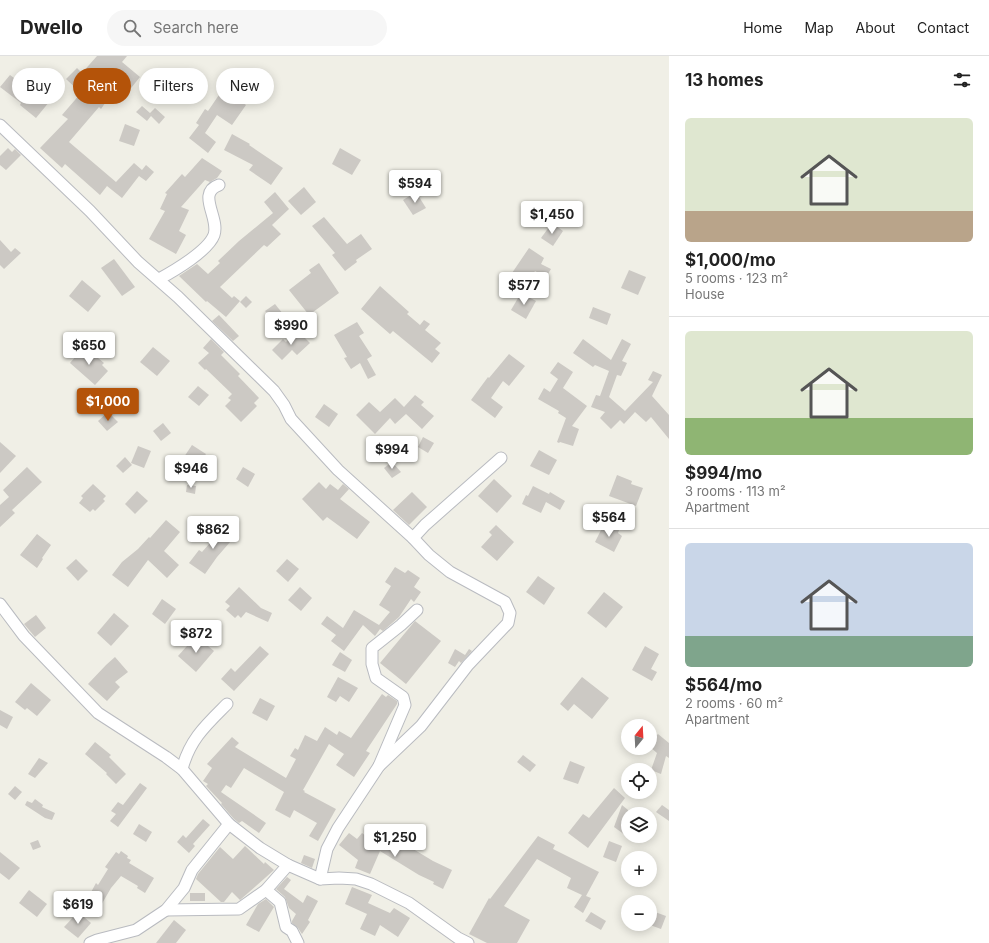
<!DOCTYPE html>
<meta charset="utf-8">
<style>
body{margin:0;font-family:Inter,sans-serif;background:#f6f6f6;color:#222;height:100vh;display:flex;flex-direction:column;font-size:15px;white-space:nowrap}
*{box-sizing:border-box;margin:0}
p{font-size:13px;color:#767676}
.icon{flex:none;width:22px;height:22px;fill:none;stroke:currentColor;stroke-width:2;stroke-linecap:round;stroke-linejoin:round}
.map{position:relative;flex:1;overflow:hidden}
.drawer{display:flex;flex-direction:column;background:#fff;width:320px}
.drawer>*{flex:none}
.hud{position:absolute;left:12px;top:12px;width:380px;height:36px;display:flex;gap:8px}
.needle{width:26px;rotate:18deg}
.fabs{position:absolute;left:621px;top:663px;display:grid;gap:8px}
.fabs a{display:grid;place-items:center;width:36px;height:36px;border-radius:50%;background:#fff;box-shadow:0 2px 10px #0003;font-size:20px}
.price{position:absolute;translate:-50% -34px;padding:0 9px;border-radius:4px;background:#fff;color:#222;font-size:13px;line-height:26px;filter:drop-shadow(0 1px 2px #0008)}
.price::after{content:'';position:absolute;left:50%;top:24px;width:12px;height:9px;margin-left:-6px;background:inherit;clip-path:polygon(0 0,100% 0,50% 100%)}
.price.selected{background:#b45309;color:#fff}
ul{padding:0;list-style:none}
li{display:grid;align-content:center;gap:8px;height:212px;padding:0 16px}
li+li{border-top:1px solid #e0e0e0}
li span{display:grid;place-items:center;height:124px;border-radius:6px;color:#555}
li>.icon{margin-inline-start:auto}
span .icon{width:72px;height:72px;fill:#fffc;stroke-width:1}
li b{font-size:17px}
h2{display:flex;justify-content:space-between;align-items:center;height:48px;padding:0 16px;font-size:17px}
.chip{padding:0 14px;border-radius:18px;background:#fff;box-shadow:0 2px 10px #0003;font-size:14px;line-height:36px}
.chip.selected{background:#b45309;color:#fff}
header{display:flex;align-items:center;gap:24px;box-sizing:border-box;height:56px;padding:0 20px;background:#fff;border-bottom:1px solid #e0e0e0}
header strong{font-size:19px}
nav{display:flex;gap:22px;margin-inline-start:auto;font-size:14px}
.search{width:280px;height:36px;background:#f6f6f6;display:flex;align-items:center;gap:10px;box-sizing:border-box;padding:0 14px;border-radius:22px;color:#767676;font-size:15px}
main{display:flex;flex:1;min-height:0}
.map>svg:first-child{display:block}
.building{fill:#ccc9c4}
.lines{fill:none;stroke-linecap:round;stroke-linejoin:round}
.minor-casing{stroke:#b9bbc0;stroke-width:13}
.minor{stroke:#fff;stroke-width:11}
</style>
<header>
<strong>Dwello</strong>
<div class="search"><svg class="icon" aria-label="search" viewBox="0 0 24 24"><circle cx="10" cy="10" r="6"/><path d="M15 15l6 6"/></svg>Search here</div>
<nav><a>Home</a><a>Map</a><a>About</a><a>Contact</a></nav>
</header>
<main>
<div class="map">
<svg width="669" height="887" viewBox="0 0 669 887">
<rect width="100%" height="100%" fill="#f0efe6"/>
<g class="building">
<path d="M97 0H127L122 6 140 21 127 37 118 30 115 35 114 34 101 53 99 51 69 86 116 126 134 107 142 114 146 109 154 116 146 125 139 120 122 142 107 130 100 139 65 108 62 112 40 92 68 63 62 59 81 37 66 23 77 12 82 17Z"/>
<path d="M10 19 31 35 34 32 40 38 45 32 54 40 36 62 20 49 21 47 0 31Z"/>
<path d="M223 33 246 49 232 69 217 59 205 77 216 86 208 97 189 82 199 69 196 67 205 53 208 55Z"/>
<path d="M142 50 150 57 155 52 165 61 159 68 151 60 147 65 136 56Z"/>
<path d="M125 68 140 74 134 90 119 85Z"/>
<path d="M232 78 250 88 249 89 283 112 271 129 249 114 253 109 224 94Z"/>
<path d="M8 92 12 96 15 93 21 99 6 114 0 109V100Z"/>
<path d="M340 92 361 104 352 119 332 108Z"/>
<path d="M202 102 222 115 217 122 210 126 205 124 181 151 189 154 179 175 186 179 176 198 149 183 165 155 160 153 167 138 165 137 182 118 185 121Z"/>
<path d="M304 131 316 146 301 159 288 145Z"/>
<path d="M275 136 289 153 272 169 281 178 267 191 264 189 220 231 232 242 234 240 240 245 226 261 207 245 206 246 179 220 197 208 208 218 220 207 218 205 239 185 273 157 264 146Z"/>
<path d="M416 136 426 152 413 159 403 144Z"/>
<path d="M324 161 347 188 361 178 372 193 356 204 357 206 345 215 332 199 335 197 312 170Z"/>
<path d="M552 167 563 175 553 190 541 182Z"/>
<path d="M0 184 11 196 15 192 21 197 4 213 0 209Z"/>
<path d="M529 192 544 202 541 208 551 213 546 221 535 215 527 228 512 217Z"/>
<path d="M114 203 135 231 122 240 101 212Z"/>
<path d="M319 207 339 237 309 259 289 234 311 217 309 214Z"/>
<path d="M629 214 646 221 638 239 621 232Z"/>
<path d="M82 224 101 240 88 256 69 240Z"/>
<path d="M380 230 409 256 407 258 420 269 424 264 430 268 425 274 441 287 435 293 440 297 432 307 393 275 390 278 361 253Z"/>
<path d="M521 237 536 245 526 263 511 254Z"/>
<path d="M246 240 252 246 246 252 240 246Z"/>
<path d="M275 248 283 258 274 265 265 255Z"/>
<path d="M593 251 611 258 607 269 589 262Z"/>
<path d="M219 259 239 280 233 285 212 265Z"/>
<path d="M357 266 364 277 359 280 372 300 367 303 376 319 368 323 360 307 351 313 344 302 347 301 334 279Z"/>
<path d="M298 275 310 287 297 299 292 294 282 304 272 294 283 283 286 286Z"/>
<path d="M211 283 224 296 221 299 240 318 238 320 259 342 254 347 257 350 241 366 225 350 231 344 228 342 232 338 206 313 205 314 198 307 209 297 203 292Z"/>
<path d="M583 283 611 304 622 283 631 288 622 305 627 307 621 320 617 319 609 341 625 355 653 326 648 324 653 315 662 319 652 340 669 359V383L651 361 646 366 635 356 624 368 620 364 611 373 600 362 605 356 591 351 596 339 600 340 609 315 595 309 593 311 573 297Z"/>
<path d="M153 291 170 305 157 320 140 306Z"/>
<path d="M83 292 90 298 92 297 104 307 102 309 108 315 95 329 70 307Z"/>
<path d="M509 298 525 310 509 330 503 325 491 342 503 351 495 362 471 344 488 321 489 322Z"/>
<path d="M558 306 573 316 563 332 587 350 572 370 579 373 573 390 560 386 559 387 557 386 566 362 558 357 559 355 538 343 544 332 550 336 558 323 550 317Z"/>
<path d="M198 330 209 339 199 350 188 341Z"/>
<path d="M415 339 424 346 421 349 434 360 422 373 406 358 395 368 390 362 375 378 356 359 369 346 380 356 395 342 404 351Z"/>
<path d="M324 348 338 358 329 371 315 361Z"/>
<path d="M108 356 118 366 107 375 98 365Z"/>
<path d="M163 367 171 377 161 385 153 375Z"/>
<path d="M423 381 434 387 428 397 418 391Z"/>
<path d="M0 386 16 400 0 417Z"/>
<path d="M192 389 206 398 198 410 184 401Z"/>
<path d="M138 390 151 395 144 412 131 407Z"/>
<path d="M539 394 557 404 549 419 530 410Z"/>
<path d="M125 401 132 409 123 417 116 410Z"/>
<path d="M392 406 401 416 392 422 384 412Z"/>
<path d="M27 411 42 426 12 454 15 457 0 471V449L9 441 3 434Z"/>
<path d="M243 411 255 418 248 431 236 423Z"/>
<path d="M617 419 632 425 631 428 643 432 636 450 609 440Z"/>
<path d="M494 423 512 440 497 457 478 440Z"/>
<path d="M319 426 326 433 330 428 338 434 343 428 349 433 340 443 370 466 357 483 327 461 323 465 302 443Z"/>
<path d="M93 428 106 440 103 443 105 445 95 455 93 453 90 456 79 447 83 442 81 440Z"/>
<path d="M187 429 196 430 195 438 186 436Z"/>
<path d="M533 430 549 438 550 436 565 445 560 454 546 446 541 457 522 448 526 439 528 440Z"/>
<path d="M137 435 148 445 135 458 125 448Z"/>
<path d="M412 436 427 451 409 469 393 454Z"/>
<path d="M166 464 180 476 164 495 179 509 167 522 148 504 128 531 112 519 122 506 138 493 149 481 150 482Z"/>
<path d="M226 469 237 478 217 501 205 518 189 507 199 494 202 496Z"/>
<path d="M496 469 514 486 497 505 481 491 492 479 489 476Z"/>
<path d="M603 470 608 473 610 470 619 474 618 477 622 480 614 496 595 486Z"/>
<path d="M37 478 51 489 42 502 43 503 37 512 20 499Z"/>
<path d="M76 503 88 515 78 525 66 512Z"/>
<path d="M287 503 299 513 288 526 276 515Z"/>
<path d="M395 511 405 517 408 514 420 522 414 531 421 536 414 546 411 543 399 561 383 575 380 573 375 580 363 569 344 595 331 585 336 579 321 568 327 560 343 572 354 554 379 569 390 556 379 549 391 530 385 526Z"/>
<path d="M538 520 555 532 544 549 526 536Z"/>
<path d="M239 531 261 552 272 557 268 566 246 556 241 562 238 559 235 562 226 554 230 550 225 546Z"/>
<path d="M300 531 312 542 301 555 288 544Z"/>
<path d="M604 536 623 551 606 572 587 557Z"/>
<path d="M162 543 176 553 165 568 152 558Z"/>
<path d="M114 557 129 570 111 590 97 577Z"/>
<path d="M36 559 46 572 35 581 24 568Z"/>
<path d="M415 565 441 585 406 628 380 607Z"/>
<path d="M196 580 214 595 196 616 178 600Z"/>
<path d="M260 590 269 598 234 635 221 623 231 612 235 616Z"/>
<path d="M645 590 659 598 651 613 657 616 652 625 632 614Z"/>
<path d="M455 593 465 599 469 593 472 595 461 607 459 605 455 611 448 607Z"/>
<path d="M340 596 352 604 345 616 332 609Z"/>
<path d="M115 601 128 616 115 626 120 631 107 645 88 628 106 609Z"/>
<path d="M338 621 358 632 349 646 340 640 336 646 327 641Z"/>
<path d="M582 621 609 642 592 663 574 648 568 655 560 648Z"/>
<path d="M31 627 51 644 37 660 27 652 25 654 15 646Z"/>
<path d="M382 638 386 641 388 639 397 645V648L366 695 370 697 354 721 336 709 344 698 329 688 303 734 305 735 304 736 336 753 318 785 309 780 317 767 294 754 290 762 275 754 284 736 244 712 231 732 226 729 221 736 266 767 259 777 242 765 239 767 234 763 221 748 222 747 206 730 208 728 203 725 212 712 207 708 232 681 239 687 235 691 286 722 296 703 290 700 295 692 298 694 305 679 317 685 325 671 337 679 339 675 351 682Z"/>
<path d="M260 642 275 650 267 665 252 657Z"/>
<path d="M0 654 13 661 7 673 0 669Z"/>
<path d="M650 674 656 680 658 678 669 687V702L666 700 661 718 651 714 657 697 650 691Z"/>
<path d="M95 686 111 699 109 701 126 718 116 728 106 718 107 717 85 698Z"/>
<path d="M523 699 536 709 530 716 517 706Z"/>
<path d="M39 702 48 707 35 722 28 718Z"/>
<path d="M570 705 585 711 578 728 563 723Z"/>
<path d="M140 727 147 732 118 771 110 765 116 758 111 755 118 746 123 749Z"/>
<path d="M15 730 22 736 15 744 8 738Z"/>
<path d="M614 732 625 742 588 792 568 777 583 758 589 762Z"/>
<path d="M35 743 43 749 42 751 55 757 52 764 45 762 25 749 27 745 32 747Z"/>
<path d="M622 749 628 754V775L625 779 614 771Z"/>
<path d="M662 749 669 754V765L656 756Z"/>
<path d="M203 763 210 769 193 788 195 790 189 797 177 786 183 779 186 782Z"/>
<path d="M139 768 152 776 146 786 133 778Z"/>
<path d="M349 777 357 783 362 777 381 792V793L390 779 433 805 452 814 443 833 433 828 434 826 419 819 380 795 370 818 355 812 358 804 339 789Z"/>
<path d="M538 780 555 789 553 793 599 816 586 840 591 842 583 857 574 851 582 839 567 832 571 822 537 803 504 850 530 864 517 887H487L469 878 489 842 490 843Z"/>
<path d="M38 784 41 791 33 794 30 787Z"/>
<path d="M609 785 622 790 616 806 603 801Z"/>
<path d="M245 790 264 808 265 806 274 814 240 844 232 836 224 846H221L196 823 198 818 220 791 233 803Z"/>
<path d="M121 795 128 800 127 802 131 804 129 807 154 822 145 837 137 832 138 830 121 820 111 832 100 851 92 846 94 844 89 840 96 827 98 829 108 813 105 811 116 796 119 798Z"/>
<path d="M0 796 20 812 9 824 0 817Z"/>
<path d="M304 799 315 803 312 812 301 807Z"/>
<path d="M287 821 291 824 284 833 303 847 307 839 318 845 308 864 310 866 302 878 298 872 292 867V865L296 858 289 852 285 841 276 833Z"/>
<path d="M352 831 372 839 368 847 390 857 394 852 410 862 398 881 380 869 375 880 360 873 367 858 345 848Z"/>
<path d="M29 834 47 848 37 861 19 847Z"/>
<rect x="190" y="837" width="15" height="8"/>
<path d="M266 843 274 851 259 876 246 869 258 848Z"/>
<path d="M78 856 91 867 78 882 64 871Z"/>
<path d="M591 856 606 865 601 874 585 865Z"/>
<path d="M655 856 666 860 661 873 650 869Z"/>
<path d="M174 864 186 874 176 887H156Z"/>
</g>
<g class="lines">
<g class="minor-casing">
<g id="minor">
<path d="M0 69 90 155 138 206 178 241 274 335 284 349 291 363 338 414 413 482"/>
<path d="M159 223C174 215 208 195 214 179 220 162 196 137 219 129"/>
<path d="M0 548 24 580 98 657 166 701 182 713 229 768 260 792 288 809 320 823 339 822 356 823 371 828 409 847 458 882 468 887"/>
<path d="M379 710 421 670 468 609 508 567 510 557 505 546 450 516 429 499 413 482 425 469 501 402"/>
<path d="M182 713C190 683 206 669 227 648"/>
<path d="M320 823 327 793 338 772 379 710 405 649 403 641 376 622 372 608V592L401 569 417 554"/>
<path d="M266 834 280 846 286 871 292 875 298 887"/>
<path d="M166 854 239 853 266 834 288 809"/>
<path d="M90 887 97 884 136 874 166 854 184 832 192 814 229 768"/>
</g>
</g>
<use href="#minor" class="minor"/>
</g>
</svg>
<div class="fabs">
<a><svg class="needle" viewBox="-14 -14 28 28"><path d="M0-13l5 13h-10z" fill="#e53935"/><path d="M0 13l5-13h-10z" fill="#767676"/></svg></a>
<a><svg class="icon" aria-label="locate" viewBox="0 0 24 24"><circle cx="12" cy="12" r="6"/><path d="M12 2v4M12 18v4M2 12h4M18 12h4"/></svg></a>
<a><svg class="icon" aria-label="layers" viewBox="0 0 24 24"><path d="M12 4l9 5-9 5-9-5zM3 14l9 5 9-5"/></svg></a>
<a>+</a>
<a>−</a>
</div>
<b class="price" style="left:415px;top:148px">$594</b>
<b class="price" style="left:552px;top:179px">$1,450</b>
<b class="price" style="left:524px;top:250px">$577</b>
<b class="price" style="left:291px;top:290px">$990</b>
<b class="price" style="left:89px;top:310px">$650</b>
<b class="price selected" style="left:108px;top:366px">$1,000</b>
<b class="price" style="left:392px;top:414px">$994</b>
<b class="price" style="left:191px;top:433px">$946</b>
<b class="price" style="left:609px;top:482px">$564</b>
<b class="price" style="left:213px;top:494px">$862</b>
<b class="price" style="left:196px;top:598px">$872</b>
<b class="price" style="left:395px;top:802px">$1,250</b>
<b class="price" style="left:78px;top:869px">$619</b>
<div class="hud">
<a class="chip">Buy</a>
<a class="chip selected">Rent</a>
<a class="chip">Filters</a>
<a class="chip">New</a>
</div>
</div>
<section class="drawer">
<h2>13 homes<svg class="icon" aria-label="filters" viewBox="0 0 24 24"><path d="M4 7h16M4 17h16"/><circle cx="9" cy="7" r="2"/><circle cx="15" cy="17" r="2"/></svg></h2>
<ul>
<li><span style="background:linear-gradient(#dfe7d0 75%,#b9a48a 0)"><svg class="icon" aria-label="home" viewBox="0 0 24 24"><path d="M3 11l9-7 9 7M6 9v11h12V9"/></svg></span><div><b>$1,000/mo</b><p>5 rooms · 123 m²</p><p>House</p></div></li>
<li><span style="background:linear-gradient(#dfe7d0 70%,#8fb573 0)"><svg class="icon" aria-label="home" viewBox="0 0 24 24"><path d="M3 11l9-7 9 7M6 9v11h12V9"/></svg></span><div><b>$994/mo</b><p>3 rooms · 113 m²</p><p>Apartment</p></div></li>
<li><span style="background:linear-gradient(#c9d6e8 75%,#7fa58c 0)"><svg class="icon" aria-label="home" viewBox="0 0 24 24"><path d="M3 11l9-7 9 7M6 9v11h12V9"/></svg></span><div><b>$564/mo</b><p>2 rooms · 60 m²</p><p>Apartment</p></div></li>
</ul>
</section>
</main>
